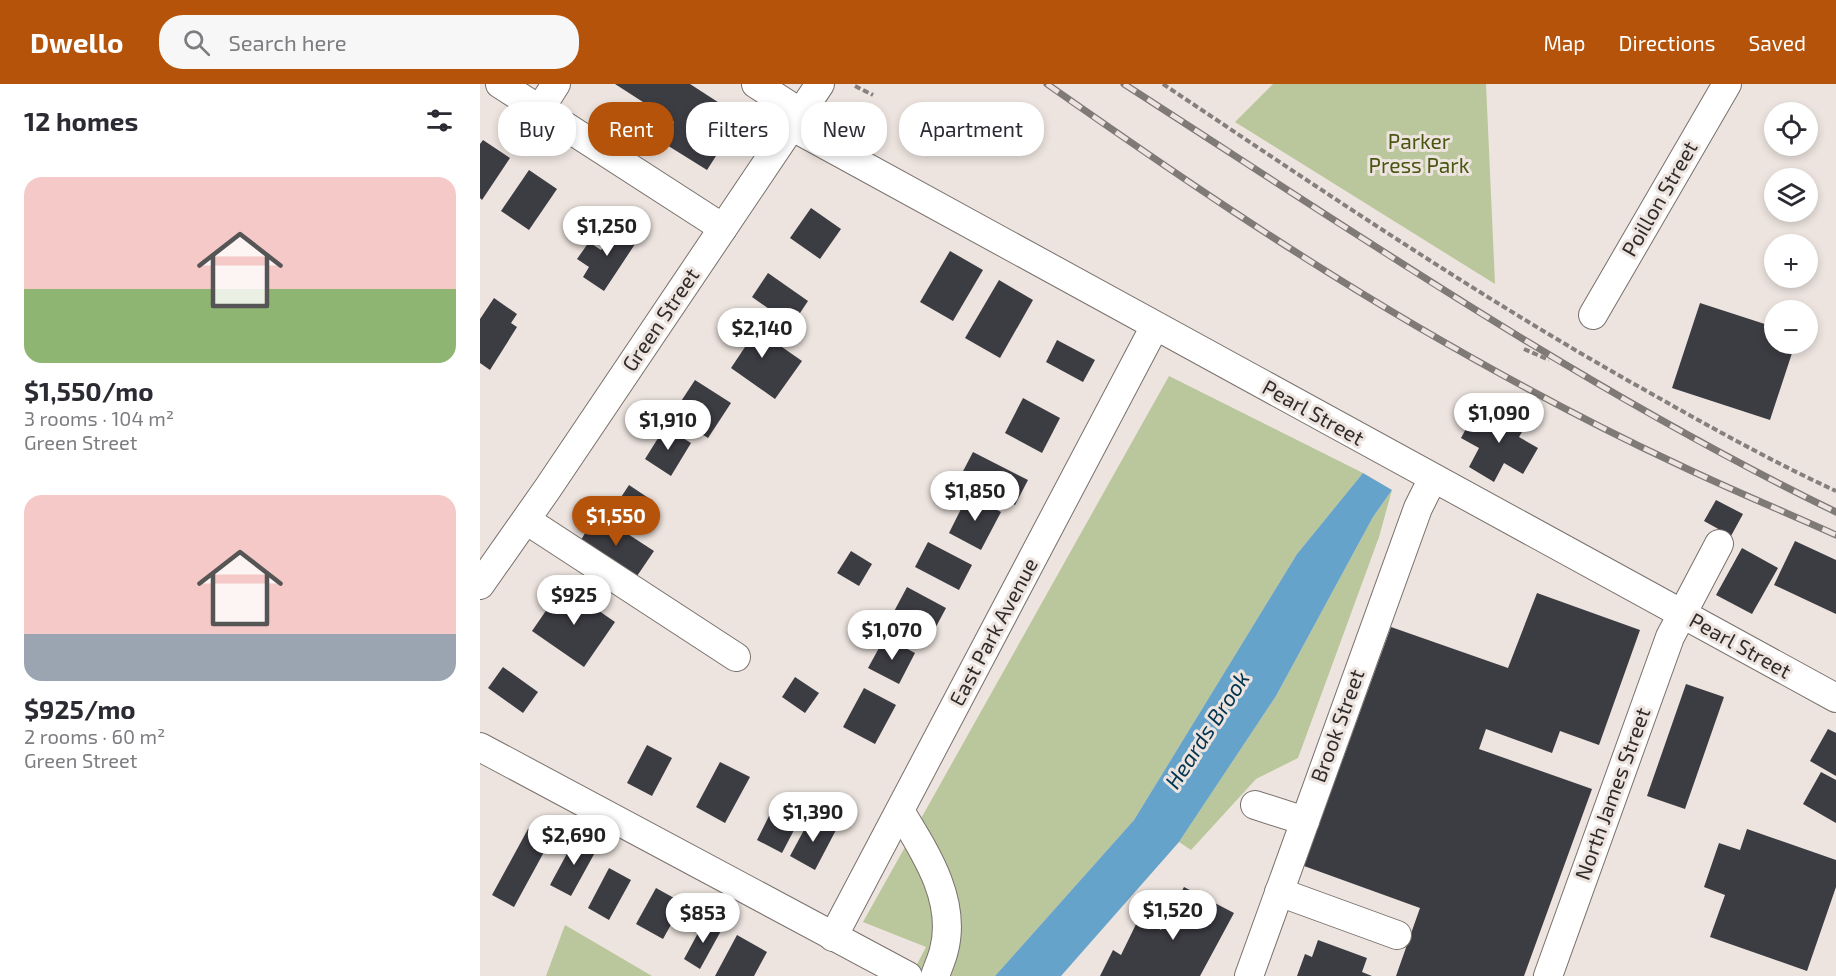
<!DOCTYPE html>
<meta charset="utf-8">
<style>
body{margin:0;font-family:"Exo 2",sans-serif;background:#f7f7f7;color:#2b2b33;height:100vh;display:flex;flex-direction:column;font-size:22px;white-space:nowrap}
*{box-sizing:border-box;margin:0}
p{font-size:20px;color:#7c7c81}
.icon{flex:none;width:33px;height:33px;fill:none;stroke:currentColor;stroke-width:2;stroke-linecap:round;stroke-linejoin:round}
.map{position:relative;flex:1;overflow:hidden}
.sheet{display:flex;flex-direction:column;background:#fff;width:480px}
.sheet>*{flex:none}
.top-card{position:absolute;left:18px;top:18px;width:570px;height:54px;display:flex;gap:12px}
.controls{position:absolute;left:1284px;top:18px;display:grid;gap:12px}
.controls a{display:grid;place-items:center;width:54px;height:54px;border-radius:50%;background:#fff;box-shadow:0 3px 9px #0003;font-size:30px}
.price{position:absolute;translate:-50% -51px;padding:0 14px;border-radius:21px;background:#fff;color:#222;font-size:20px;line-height:39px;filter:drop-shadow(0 2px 3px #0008)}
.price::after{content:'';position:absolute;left:50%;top:36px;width:18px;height:14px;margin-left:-9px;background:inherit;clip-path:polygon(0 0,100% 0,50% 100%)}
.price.active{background:#b45309;color:#fff}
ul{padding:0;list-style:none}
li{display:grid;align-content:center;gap:12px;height:318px;padding:0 24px}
li span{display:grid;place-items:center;height:186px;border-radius:18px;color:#555}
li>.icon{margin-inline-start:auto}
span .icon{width:108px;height:108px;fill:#fffc;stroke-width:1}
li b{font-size:26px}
h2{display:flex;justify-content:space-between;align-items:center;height:72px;padding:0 24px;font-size:26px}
.chip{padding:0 21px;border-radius:24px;background:#fff;box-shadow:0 3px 9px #0003;font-size:21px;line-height:54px}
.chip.active{background:#b45309;color:#fff}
header{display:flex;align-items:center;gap:36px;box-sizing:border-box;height:84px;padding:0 30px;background:#b45309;color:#fff}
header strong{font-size:28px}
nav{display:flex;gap:33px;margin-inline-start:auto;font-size:21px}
.search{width:420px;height:54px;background:#f7f7f7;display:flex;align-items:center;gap:15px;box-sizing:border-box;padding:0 21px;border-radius:24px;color:#7c7c81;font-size:22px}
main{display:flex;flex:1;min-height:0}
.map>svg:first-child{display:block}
.green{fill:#bac69b}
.water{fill:#66a3ca}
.building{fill:#3c3c43}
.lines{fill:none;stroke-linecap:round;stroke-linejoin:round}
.minor-casing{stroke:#78706c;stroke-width:30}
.path{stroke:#86807d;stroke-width:4;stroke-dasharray:6 3;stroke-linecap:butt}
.minor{stroke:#fff;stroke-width:28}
.rail-casing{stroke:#807a77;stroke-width:7}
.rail{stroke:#ede4df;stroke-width:4.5;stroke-dasharray:14;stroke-linecap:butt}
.labels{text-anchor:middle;stroke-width:6;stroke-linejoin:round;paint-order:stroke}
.park-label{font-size:21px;fill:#495610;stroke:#ede4df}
.street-label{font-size:21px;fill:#302c2a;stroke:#ede4df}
.water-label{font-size:22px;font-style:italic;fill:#00344f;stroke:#ede4df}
</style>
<header>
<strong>Dwello</strong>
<div class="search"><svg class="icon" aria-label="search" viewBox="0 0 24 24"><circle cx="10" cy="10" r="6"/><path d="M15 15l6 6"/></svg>Search here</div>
<nav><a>Map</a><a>Directions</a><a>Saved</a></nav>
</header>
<main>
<section class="sheet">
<h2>12 homes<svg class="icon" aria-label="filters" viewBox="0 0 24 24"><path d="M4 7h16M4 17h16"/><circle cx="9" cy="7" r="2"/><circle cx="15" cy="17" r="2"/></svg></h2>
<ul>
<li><span style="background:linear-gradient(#f6c9c9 60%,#8fb573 0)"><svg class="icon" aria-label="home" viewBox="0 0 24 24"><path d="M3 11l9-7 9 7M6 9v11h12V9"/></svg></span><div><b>$1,550/mo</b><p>3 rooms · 104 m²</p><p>Green Street</p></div></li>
<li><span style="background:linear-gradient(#f6c9c9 75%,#9aa5b1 0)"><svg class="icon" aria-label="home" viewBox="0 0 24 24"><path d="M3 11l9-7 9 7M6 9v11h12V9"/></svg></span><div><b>$925/mo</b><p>2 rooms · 60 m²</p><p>Green Street</p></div></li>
</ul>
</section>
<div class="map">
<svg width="1356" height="892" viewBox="0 0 1356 892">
<rect width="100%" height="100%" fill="#ede4df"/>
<g class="green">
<path d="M793 0H1006L1015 200 755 38Z"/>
<path d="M689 292 883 389 817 470 654 736 515 892H431L446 863 383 838Z"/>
<path d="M912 406 899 453 818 674 776 695 711 766 699 758 796 612 893 433Z"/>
<path d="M85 841 172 892H66Z"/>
</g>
<path class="water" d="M883 389 912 406 893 433 796 612 699 758 581 892H515L654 736 817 470Z"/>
<g class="building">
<path d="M135 0H210L261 33 227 86 182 58 194 38Z"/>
<path d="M3 56 30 74 2 116 0 114V60Z"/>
<path d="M49 86 77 105 49 146 21 127Z"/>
<path d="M331 124 361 145 340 175 310 154Z"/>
<path d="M138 140 159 154 124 207 103 193 109 183 97 175 109 158 121 166Z"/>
<path d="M470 167 503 186 473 237 440 218Z"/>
<path d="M288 189 328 217 312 241 272 213Z"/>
<path d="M519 196 553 216 520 274 485 254Z"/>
<path d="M14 214 37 230 31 239 37 243 10 286 0 279V235Z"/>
<path d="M1220 219 1294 243V260H1315L1290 336 1192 304Z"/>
<path d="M258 232 322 277 295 315 251 284 265 263 246 249Z"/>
<path d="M577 256 615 276 603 298 566 278Z"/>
<path d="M215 296 251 319 228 354 192 331Z"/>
<path d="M543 314 580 334 562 369 525 349Z"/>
<path d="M1024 322 1049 336 1039 353 1058 364 1043 390 1024 379 1014 398 989 383 999 364 981 354 995 328 1015 340Z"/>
<path d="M185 343 211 359 191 392 165 375Z"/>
<path d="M493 368 548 396 535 421 480 393Z"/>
<path d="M149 401 173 417 156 443 132 427Z"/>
<path d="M488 411 521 428 501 466 469 449Z"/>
<path d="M1236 416 1263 430 1251 452 1224 437Z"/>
<path d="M117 430 174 467 155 495 99 459Z"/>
<path d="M1315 457 1356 476V530L1294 501Z"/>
<path d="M448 458 492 481 479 506 435 483Z"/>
<path d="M1262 464 1298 484 1272 530 1236 511Z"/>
<path d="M371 467 392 480 379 502 357 489Z"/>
<path d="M83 502 135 538 104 583 52 547Z"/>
<path d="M427 503 466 524 449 556 410 535Z"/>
<path d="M1057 509 1160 546 1119 661 1080 647 1072 669 1006 645 999 665 1112 705 1044 892H916L940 824 824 782 911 543 1028 584Z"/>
<path d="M405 553 435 569 419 600 388 584Z"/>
<path d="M23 583 58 608 43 629 8 604Z"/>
<path d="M315 593 339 609 325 629 302 613Z"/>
<path d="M1206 600 1244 613 1205 725 1167 712Z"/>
<path d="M384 604 416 621 395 660 363 643Z"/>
<path d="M1348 645 1356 649V692L1330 677Z"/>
<path d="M167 661 192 674 172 712 147 699Z"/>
<path d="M240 678 270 693 245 739 216 723Z"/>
<path d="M1341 688 1356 696V739L1323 720Z"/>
<path d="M298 714 324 727 302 769 277 756Z"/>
<path d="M331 733 356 746 335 786 310 772Z"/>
<path d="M48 745 70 757 34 823 12 811Z"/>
<path d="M1267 745 1356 776V803L1327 887 1230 853 1245 811 1224 803 1239 759 1260 766Z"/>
<path d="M97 751 118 763 91 812 70 801Z"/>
<path d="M129 784 151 796 129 836 108 824Z"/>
<path d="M704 803 754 829 720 892H620L633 866 641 871 659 834 681 846Z"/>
<path d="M176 804 203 819 183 855 156 840Z"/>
<path d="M225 836 242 845 220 885 204 875Z"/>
<path d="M257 851 287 868 274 892H235Z"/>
<path d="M838 856 887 874 882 888 892 892H817L825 870 832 873Z"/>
</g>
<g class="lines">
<g class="minor-casing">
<g id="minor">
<path d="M20 0 243 144"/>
<path d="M276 0 321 29"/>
<path d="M60 25 76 0"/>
<path d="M311 42 1356 614"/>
<path d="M1113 231 1247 0"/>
<path d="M46 436 256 573"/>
<path d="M0 501 68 404 340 0"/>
<path d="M0 663 428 892"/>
<path d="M775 721 825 737"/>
<path d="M420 727C445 768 477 816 464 866 462 875 458 883 455 892"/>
<path d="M799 808 917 851"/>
<path d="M353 853 675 242"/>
<path d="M769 892 938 424 953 394"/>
<path d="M1068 892 1190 553 1239 460"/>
</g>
</g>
<g class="path">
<path d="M683 0C843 107 1003 216 1172 310 1232 344 1293 378 1356 407"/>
<path d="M375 2 393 11"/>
<path d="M1044 265 1069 276"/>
</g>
<use href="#minor" class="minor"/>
<g class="rail-casing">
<g id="rail">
<path d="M567 0C688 85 810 168 938 243 1022 292 1109 339 1197 380 1249 405 1303 427 1356 451"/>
<path d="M644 0C877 150 1107 307 1356 428"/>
</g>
</g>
<use href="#rail" class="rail"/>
</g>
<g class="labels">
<g class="park-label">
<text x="939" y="65">Parker<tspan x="939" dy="24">Press Park</tspan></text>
</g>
<g class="street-label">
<text transform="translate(1180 115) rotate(-60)" y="7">Poillon Street</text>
<text transform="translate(181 236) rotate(-56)" y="7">Green Street</text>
<text transform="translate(833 329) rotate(29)" y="7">Pearl Street</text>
<text transform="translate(514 548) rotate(-62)" y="7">East Park Avenue</text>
<text transform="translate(1260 562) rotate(29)" y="7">Pearl Street</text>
<text transform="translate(858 642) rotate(-70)" y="7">Brook Street</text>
<text transform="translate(1133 710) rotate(-70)" y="7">North James Street</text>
</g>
<g class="water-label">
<text transform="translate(727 646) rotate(-57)" y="8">Heards Brook</text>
</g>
</g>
</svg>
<div class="controls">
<a><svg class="icon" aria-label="locate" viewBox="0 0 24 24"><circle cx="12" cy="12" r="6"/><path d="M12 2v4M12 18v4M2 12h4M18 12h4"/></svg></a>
<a><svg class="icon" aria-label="layers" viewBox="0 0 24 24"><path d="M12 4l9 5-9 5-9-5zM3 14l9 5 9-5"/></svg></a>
<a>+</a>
<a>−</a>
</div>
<b class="price" style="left:127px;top:173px">$1,250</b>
<b class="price" style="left:282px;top:275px">$2,140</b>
<b class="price" style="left:1019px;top:360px">$1,090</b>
<b class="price" style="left:188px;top:367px">$1,910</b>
<b class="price" style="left:495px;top:438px">$1,850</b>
<b class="price active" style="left:136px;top:463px">$1,550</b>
<b class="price" style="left:94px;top:542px">$925</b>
<b class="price" style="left:412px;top:577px">$1,070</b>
<b class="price" style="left:333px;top:759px">$1,390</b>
<b class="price" style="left:94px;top:782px">$2,690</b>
<b class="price" style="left:693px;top:857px">$1,520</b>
<b class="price" style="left:223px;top:860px">$853</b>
<div class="top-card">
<a class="chip">Buy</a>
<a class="chip active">Rent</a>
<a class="chip">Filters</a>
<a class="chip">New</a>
<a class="chip">Apartment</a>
</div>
</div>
</main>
